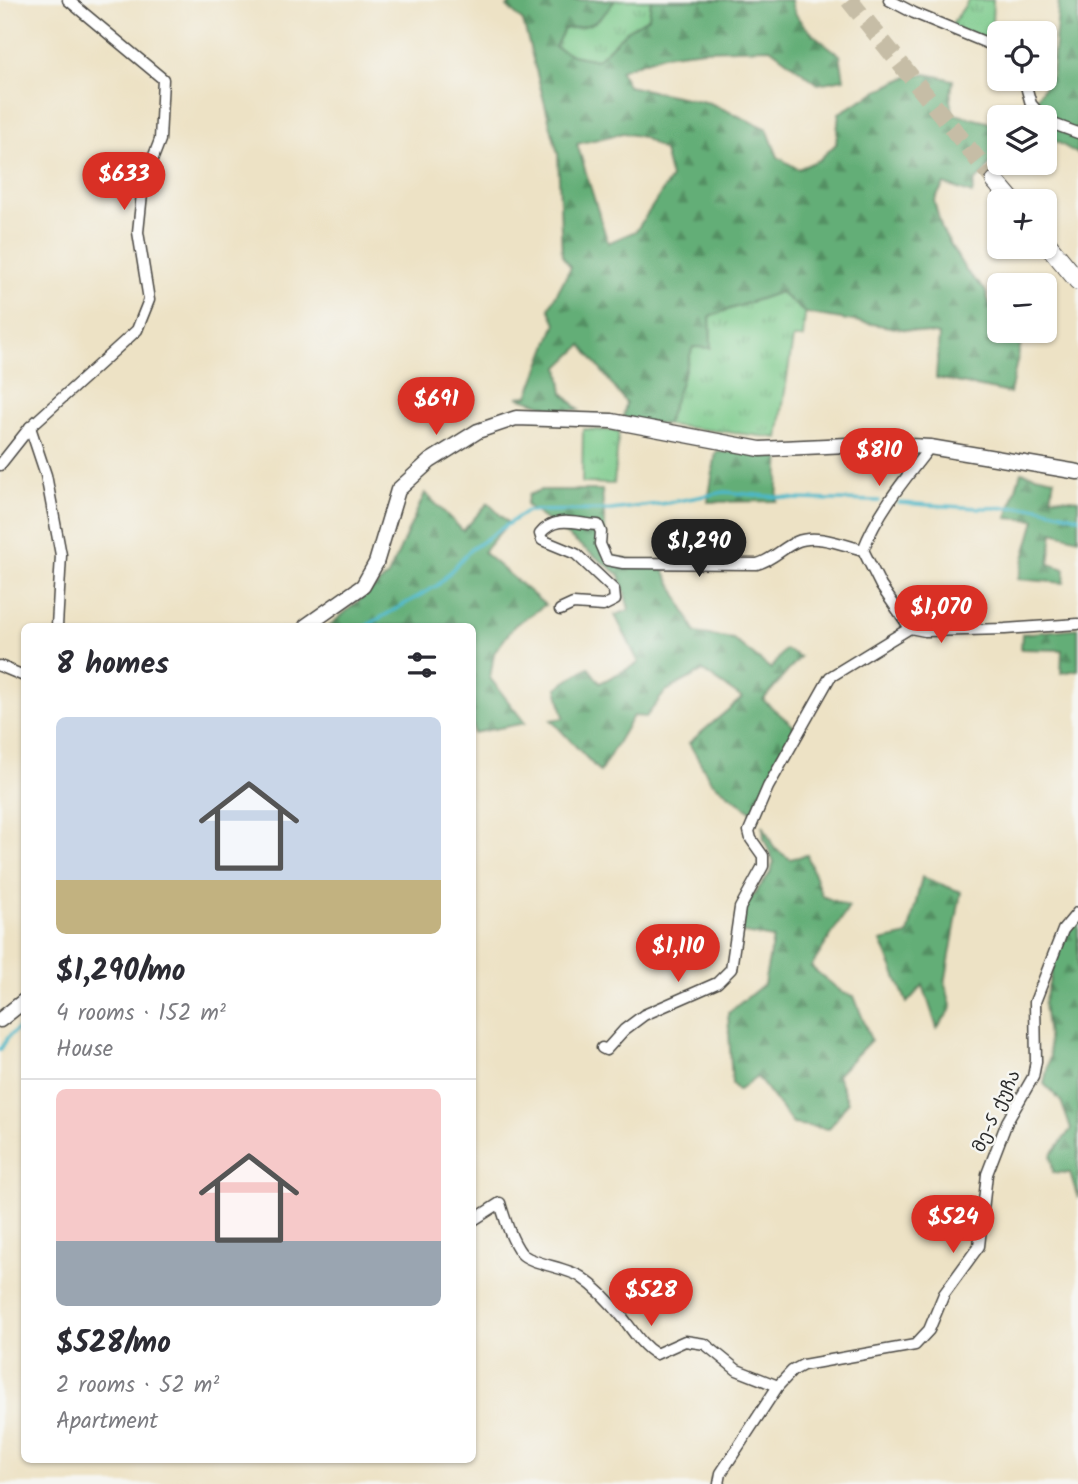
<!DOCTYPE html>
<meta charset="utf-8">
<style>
body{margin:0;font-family:Kalam,"Noto Sans Georgian",sans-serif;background:#f7f7f7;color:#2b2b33;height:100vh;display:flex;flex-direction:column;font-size:26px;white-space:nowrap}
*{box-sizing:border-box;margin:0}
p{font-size:23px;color:#7c7c81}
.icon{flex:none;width:38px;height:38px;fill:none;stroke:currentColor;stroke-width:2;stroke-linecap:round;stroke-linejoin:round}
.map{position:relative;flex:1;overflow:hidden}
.sheet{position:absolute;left:21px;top:623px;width:455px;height:840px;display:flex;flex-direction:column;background:#fff;border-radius:10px;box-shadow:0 2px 5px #0004}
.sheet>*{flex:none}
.tools{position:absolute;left:987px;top:21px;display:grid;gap:14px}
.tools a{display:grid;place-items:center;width:70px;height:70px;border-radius:10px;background:#fff;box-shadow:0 2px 5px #0004;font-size:35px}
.price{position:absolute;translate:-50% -60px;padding:0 16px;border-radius:24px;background:#d93025;color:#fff;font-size:23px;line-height:46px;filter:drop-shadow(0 2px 4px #0008)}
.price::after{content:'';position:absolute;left:50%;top:42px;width:21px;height:16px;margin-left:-10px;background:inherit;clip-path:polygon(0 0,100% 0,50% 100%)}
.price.selected{background:#222;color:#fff}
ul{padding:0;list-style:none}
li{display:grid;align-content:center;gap:14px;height:371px;padding:0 35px}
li+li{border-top:2px solid #e1e1e2}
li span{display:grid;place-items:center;height:217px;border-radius:10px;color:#555}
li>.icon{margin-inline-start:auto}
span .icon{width:126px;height:126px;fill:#fffc;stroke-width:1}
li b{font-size:30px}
h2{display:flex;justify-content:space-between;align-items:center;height:84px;padding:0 35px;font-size:30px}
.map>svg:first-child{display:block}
.grass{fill:url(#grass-tufts);stroke:#537a5b;stroke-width:2}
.forest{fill:url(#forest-firs);stroke:#486c51;stroke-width:2;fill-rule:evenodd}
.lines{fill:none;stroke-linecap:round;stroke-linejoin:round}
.stream{stroke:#4cb7c8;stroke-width:3.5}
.trunk-tunnel{stroke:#c6bda6;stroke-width:18;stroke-dasharray:18 9;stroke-linecap:butt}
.minor-casing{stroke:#484642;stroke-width:13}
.tertiary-casing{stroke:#484642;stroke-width:17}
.trunk-casing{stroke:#484642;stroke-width:20}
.minor{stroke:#fff;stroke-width:10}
.tertiary{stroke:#fff;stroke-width:14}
.trunk{stroke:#fff;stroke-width:18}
.labels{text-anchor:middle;stroke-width:5;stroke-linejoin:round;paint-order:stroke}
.street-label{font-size:18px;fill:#2b2b2b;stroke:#f6f6f2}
</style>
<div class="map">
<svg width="1078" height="1484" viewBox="0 0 1078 1484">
<defs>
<pattern id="grass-tufts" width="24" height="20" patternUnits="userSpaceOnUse" patternTransform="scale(1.75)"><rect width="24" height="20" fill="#7bca8b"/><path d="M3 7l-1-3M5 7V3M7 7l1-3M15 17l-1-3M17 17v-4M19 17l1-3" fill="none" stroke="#65a472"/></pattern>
<pattern id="forest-firs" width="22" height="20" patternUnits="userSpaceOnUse" patternTransform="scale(1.75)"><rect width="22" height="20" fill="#64ae77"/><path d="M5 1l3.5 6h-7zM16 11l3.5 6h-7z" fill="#538e62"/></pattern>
</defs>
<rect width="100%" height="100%" fill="#f6f6f2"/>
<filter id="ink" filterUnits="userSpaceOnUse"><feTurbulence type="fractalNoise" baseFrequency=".0143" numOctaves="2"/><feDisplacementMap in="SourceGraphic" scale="14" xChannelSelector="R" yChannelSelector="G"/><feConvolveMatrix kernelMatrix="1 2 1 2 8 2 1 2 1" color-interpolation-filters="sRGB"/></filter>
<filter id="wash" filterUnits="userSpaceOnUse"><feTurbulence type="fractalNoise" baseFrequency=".00686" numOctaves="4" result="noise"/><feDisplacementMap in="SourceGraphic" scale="28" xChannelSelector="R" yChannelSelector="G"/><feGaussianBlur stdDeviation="1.57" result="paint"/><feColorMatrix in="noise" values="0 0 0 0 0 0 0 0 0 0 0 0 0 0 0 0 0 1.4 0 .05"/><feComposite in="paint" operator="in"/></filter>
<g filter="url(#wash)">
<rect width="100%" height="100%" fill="#ede2c5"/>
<g class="grass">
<path d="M615 0H651L649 17 628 30 597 60 572 55 555 47 564 29C593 26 598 24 615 0Z"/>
<path d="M969 0H993L991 44 950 27Z"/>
<path d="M780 292 805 313 803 338H793L778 438 666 425 693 346 711 347 710 316Z"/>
<path d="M583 429 619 431 614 484 582 483Z"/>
</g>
<g class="forest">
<path d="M513 0H615C598 24 593 26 564 29L555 47 572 55 597 60 628 30 649 17 651 0H791C793 23 823 42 840 55L844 79 818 84 770 48 704 50 663 55 620 70 628 86 710 103 767 129 778 157 798 169 819 160 836 144 839 113C855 104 904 74 920 74 930 73 943 78 953 80L950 101 954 114 987 122 999 130V150L985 172 975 181 972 194 944 184 934 201 942 230 966 271 985 290 1001 338 1021 343 1010 393 936 378 939 335 805 313 780 292 710 316 711 348 693 347 666 425 623 418 626 403 582 345 559 367 563 393 579 410 556 409 517 397 528 396 556 323 549 308 571 267 562 256 558 154 523 21 507 7ZM623 133 642 137 664 151 671 178 636 231 608 243 577 144Z"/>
<path d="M1059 0H1078V154L1045 135V117H1024L1052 75Z"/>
<path d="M716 452H780L777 501 708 502Z"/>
<path d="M1021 472 1054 479 1051 497 1078 500V539L1053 532 1049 564 1065 569 1064 583 1018 579 1035 520 1007 518Z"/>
<path d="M541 490H602L607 556 662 566 696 633 733 639 771 669 785 649 800 657 763 700 796 728 752 812 711 781 689 743 742 698 703 671 666 691 646 717 633 716 600 772 551 720 564 718 557 688 588 667 600 683 639 663 615 615 629 610 620 575 526 505 529 495Z"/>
<path d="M425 493 463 531 488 503 508 523 483 552 545 605 515 625 494 653 490 678 525 723 473 733 472 626H329L388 576Z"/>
<path d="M1078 628V670L1061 673 1062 650 1021 649 1022 634Z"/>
<path d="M763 825 774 848 790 859 807 855 822 896 849 907 811 967 843 993 854 996 871 1040 837 1075 848 1102 829 1129 793 1124 757 1077 738 1091 732 1084 728 1013 764 984 773 938 738 932 743 909 770 873 774 862 764 839Z"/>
<path d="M922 877 961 892 945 984 952 1008 937 1028 923 985 907 1003 881 941 908 935Z"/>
<path d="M1078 914V1198L1070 1173 1053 1172 1051 1155 1071 1129 1061 1101 1044 1084 1050 1055 1044 1003 1063 930Z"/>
</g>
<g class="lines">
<g class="stream">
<path d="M899 503 978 508 1037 507 1078 517"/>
<path d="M366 626 438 585 470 550 527 511 611 510 667 503 725 492 796 499 879 501"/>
<path d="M0 1050 9 1036 24 1024"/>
</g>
</g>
</g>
<g filter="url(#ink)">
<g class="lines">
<path class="trunk-tunnel" d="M849 0 995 181"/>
<g class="minor-casing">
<g id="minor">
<path d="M889 0 914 13 999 48"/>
<path d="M1024 79 1031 104 1042 117"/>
<path d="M1045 121 1078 133"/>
<path d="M30 427 46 475 61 555 57 626"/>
<path d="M0 465 30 427 137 330 149 300 138 232 143 184 160 140 163 79 68 0"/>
<path d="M863 550C878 511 905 479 930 447"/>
<path d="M560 610 573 604 603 606 615 600 614 590 576 554 542 540 540 534C556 514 575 524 598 525L601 532 600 544 607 560 623 563 757 564C773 560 782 548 796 542 816 533 843 545 863 550L881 586 910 628 925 631 1005 629 1078 624"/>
<path d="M0 666 24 676"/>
<path d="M602 1048 606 1050 624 1030 644 1015 717 983 731 969 740 908 763 866V856L751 839 749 831 768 787 830 677 910 628"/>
<path d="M472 1221 500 1203C505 1219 511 1240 521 1253 530 1264 566 1267 581 1277 597 1288 611 1303 623 1318 633 1331 642 1346 656 1354L685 1341 705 1344 737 1370 778 1386"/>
<path d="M719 1484 721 1473 778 1386 792 1371 803 1365 915 1345 929 1330 944 1294 979 1246 987 1174 1007 1122 1033 1077 1036 1061 1035 1002 1063 930 1078 912"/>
</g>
</g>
<g class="tertiary-casing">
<g id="tertiary">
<path d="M306 626 363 586 376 563 398 490 430 461 478 431 516 418 612 421 760 449 870 444 930 447 1078 472"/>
<path d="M0 1020 24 1001"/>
</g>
</g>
<g class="trunk-casing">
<g id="trunk">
<path d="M995 181 1012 201"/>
<path d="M1045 241 1078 281"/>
</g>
</g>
<use href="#minor" class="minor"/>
<use href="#tertiary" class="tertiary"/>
<use href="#trunk" class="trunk"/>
</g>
</g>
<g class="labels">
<g class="street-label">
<text transform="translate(996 1111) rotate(-65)" y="6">მე-5 ქუჩა</text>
</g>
</g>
</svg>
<div class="tools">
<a><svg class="icon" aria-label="locate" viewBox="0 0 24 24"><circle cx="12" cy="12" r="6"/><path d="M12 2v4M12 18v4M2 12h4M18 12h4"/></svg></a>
<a><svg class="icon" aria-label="layers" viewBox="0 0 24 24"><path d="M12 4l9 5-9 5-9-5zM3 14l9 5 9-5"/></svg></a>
<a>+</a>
<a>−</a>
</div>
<b class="price" style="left:124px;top:212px">$633</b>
<b class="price" style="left:436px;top:437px">$691</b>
<b class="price" style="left:879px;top:488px">$810</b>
<b class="price selected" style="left:699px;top:579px">$1,290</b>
<b class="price" style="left:941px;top:645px">$1,070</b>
<b class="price" style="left:678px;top:984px">$1,110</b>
<b class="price" style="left:953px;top:1255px">$524</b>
<b class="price" style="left:651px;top:1328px">$528</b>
<section class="sheet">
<h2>8 homes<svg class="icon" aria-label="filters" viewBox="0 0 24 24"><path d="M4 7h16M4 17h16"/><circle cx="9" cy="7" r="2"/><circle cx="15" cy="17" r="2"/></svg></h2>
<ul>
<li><span style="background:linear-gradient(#c9d6e8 75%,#c2b280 0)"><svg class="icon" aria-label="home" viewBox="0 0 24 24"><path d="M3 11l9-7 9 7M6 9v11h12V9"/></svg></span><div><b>$1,290/mo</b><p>4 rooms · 152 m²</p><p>House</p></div></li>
<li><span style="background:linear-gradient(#f6c9c9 70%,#9aa5b1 0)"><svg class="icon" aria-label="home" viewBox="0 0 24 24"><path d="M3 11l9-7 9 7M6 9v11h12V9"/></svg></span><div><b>$528/mo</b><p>2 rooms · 52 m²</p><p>Apartment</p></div></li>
</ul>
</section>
</div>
